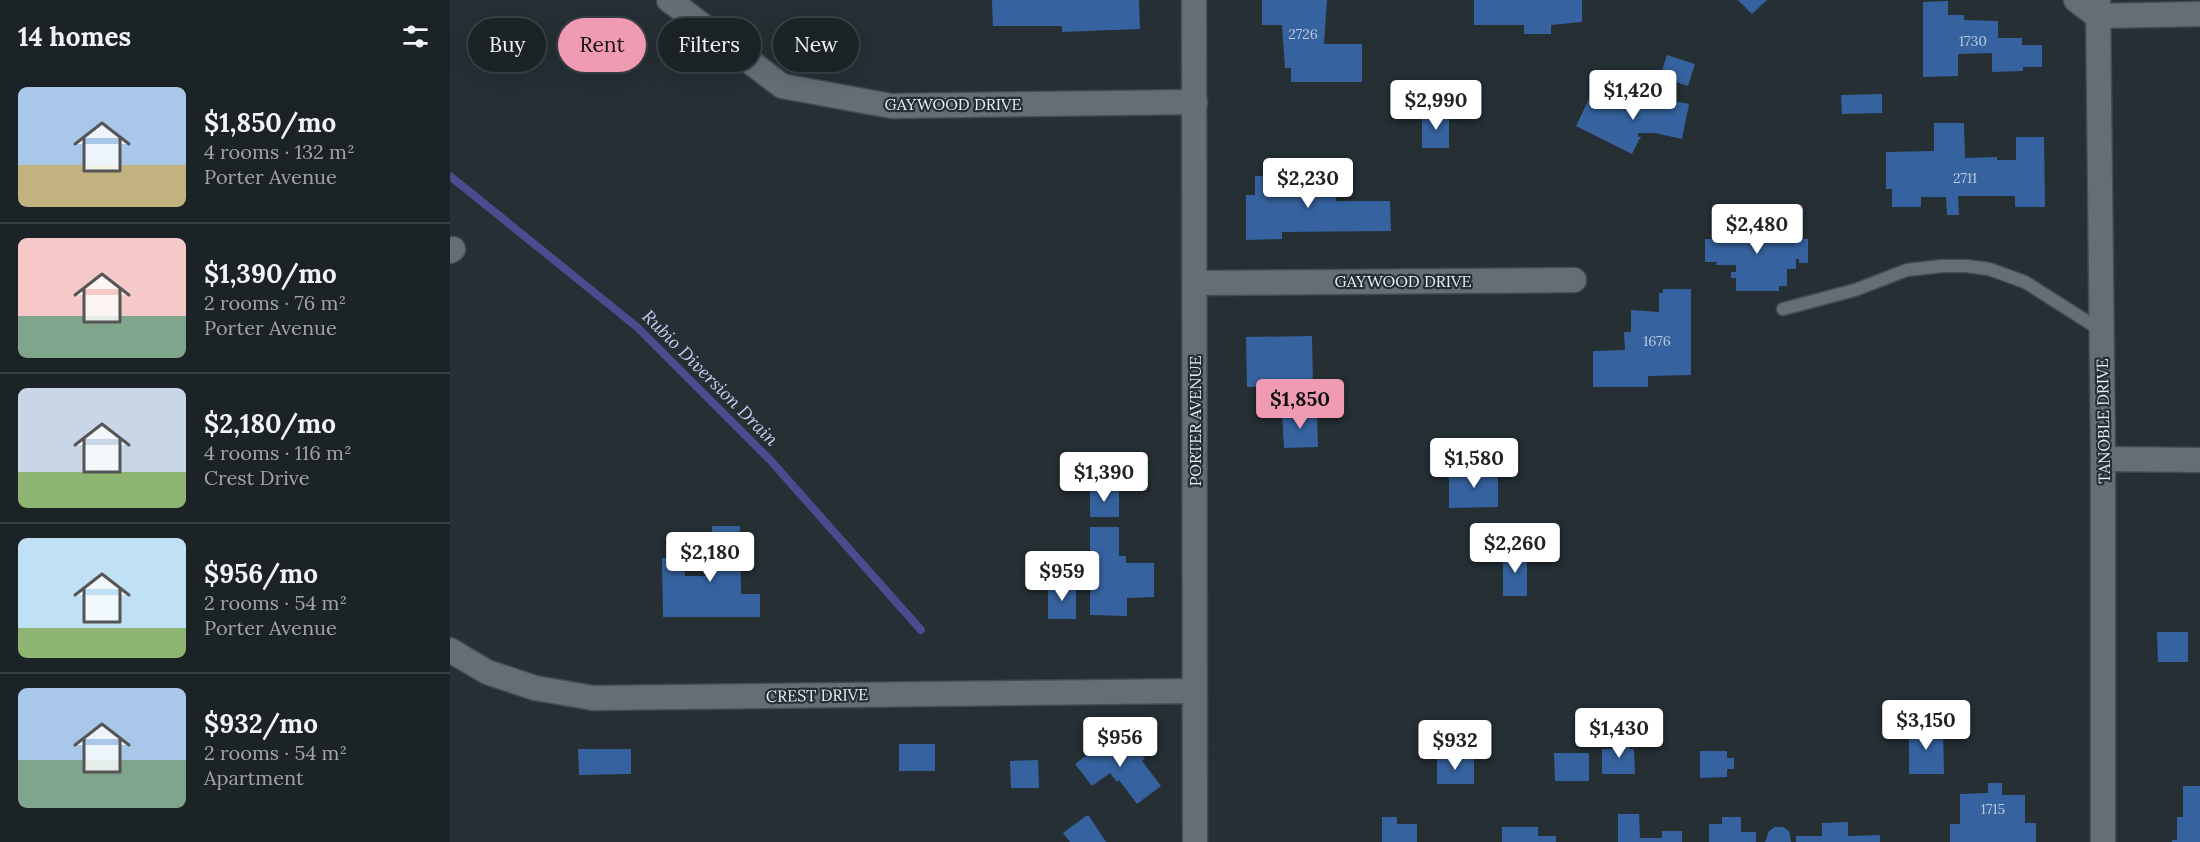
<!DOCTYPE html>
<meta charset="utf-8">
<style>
body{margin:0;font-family:Lora,serif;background:#252b2f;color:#f1f3f6;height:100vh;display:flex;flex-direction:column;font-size:22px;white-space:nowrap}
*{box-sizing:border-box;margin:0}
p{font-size:20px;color:#a0a4a7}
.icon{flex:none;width:33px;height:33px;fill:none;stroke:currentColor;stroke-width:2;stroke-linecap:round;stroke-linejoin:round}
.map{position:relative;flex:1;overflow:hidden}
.panel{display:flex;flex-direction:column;background:#1c2327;width:450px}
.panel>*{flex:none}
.hud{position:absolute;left:18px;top:18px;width:570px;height:54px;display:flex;gap:12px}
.price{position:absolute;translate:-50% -51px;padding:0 14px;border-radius:6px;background:#fff;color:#222;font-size:20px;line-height:39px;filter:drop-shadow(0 2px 3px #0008)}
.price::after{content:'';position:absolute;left:50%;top:36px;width:18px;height:14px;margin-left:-9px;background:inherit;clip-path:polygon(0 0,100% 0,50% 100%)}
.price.on{background:#f19ab3;color:#111}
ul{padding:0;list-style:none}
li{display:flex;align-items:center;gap:18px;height:150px;padding:0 18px}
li+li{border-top:2px solid #3a4044}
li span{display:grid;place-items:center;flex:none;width:168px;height:120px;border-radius:9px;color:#555}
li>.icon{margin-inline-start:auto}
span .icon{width:72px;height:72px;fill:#fffc;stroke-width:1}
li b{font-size:26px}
h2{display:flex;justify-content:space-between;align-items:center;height:72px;padding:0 18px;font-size:26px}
.pill{padding:0 21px;border-radius:27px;background:#1c2327;box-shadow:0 6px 24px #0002,0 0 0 2px #3a4044;font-size:21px;line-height:54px}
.pill.on{background:#f19ab3;color:#111}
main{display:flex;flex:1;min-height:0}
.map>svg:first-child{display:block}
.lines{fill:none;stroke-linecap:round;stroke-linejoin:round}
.stream{stroke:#4d4a8f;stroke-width:8}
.building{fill:#36639f}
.service-casing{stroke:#424b4f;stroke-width:15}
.minor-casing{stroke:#424b4f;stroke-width:27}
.service{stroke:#646f75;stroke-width:12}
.minor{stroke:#646f75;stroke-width:24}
.labels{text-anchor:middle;stroke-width:4.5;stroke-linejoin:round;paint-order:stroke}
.number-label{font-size:14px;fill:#bccbdc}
.street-label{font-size:16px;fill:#e8eef1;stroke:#252f34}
.water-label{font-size:18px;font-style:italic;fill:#cbcdf5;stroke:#252f34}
</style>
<main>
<section class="panel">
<h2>14 homes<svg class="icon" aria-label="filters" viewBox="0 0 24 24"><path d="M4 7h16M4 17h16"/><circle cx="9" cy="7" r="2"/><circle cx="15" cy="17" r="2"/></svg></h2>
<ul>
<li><span style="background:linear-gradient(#a9c7e8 65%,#c2b280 0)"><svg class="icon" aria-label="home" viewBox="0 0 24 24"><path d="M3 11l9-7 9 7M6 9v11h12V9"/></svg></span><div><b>$1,850/mo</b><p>4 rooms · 132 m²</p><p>Porter Avenue</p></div></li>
<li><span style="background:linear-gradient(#f6c9c9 65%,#7fa58c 0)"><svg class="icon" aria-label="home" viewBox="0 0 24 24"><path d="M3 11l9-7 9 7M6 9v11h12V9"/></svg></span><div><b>$1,390/mo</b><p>2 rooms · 76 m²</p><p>Porter Avenue</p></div></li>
<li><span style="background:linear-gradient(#c9d6e8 70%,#8fb573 0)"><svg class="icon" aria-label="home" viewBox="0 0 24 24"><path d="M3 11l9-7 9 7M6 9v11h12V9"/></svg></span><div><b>$2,180/mo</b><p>4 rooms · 116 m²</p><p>Crest Drive</p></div></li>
<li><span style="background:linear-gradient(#bfe0f5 75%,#8fb573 0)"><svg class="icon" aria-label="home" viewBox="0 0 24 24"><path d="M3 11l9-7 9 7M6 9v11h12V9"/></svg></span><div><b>$956/mo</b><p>2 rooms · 54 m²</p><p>Porter Avenue</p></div></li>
<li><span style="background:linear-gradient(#a9c7e8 60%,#7fa58c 0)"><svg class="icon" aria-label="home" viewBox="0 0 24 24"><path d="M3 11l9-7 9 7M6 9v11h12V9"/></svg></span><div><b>$932/mo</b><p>2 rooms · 54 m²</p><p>Apartment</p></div></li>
</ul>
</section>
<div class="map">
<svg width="1750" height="842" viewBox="0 0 1750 842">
<rect width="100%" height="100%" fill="#252f34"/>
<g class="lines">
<path class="stream" d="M0 176 187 327 321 461 471 630"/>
</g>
<g class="building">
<path d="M542 0H689L690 29 612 32V26H543Z"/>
<path d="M812 0H877L874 44H912V82H841V68H835L832 25H812Z"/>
<path d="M1024 0H1132V22L1101 25V34H1074V25H1024Z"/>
<path d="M1288 0H1317L1302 14Z"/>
<path d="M1498 1V15H1514V20L1548 21V38H1572V45H1592V67H1573V71L1542 72V53L1508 54V76L1473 77V2Z"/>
<path d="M1217 55 1245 64 1238 86 1210 77Z"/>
<path d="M1432 94V113L1392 114 1391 95Z"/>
<path d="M1141 95 1172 109 1184 111 1185 103 1204 104 1205 97 1239 104 1232 139 1205 133H1188V137L1191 136 1182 154 1126 126Z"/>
<rect x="972" y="114" width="27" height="34"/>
<path d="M1484 123H1514L1515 158 1547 157V160H1566V137H1594L1595 207H1565V196H1508L1509 215H1497L1496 197H1471V207H1442V189H1436V152L1484 151Z"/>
<path d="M805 176H886V201H940L941 231 832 232V239L796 240V195H805Z"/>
<path d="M1267 227H1340V239H1358V263H1349V259H1346V269H1337V286H1329V291H1286V278H1281V272H1286V265H1266L1267 262H1255V239H1267Z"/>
<path d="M1213 289H1241V375L1198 376V387H1143V351L1175 350 1174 332H1181V310L1209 312V293H1213Z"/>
<path d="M862 336 863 386 797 387 796 337Z"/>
<path d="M867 413 868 447 834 448 832 414Z"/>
<path d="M1045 468V475H1048V507L999 508V472H1024V469Z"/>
<rect x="640" y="489" width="29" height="28"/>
<path d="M262 526H290L291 594H310V617H213L212 558H235V576H262Z"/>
<path d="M640 527H669V556H676V563H704V597L677 598V616L640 615Z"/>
<rect x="1053" y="551" width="24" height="45"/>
<rect x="598" y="584" width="28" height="35"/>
<path d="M1707 632H1738V662H1708Z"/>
<path d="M1459 727H1493L1494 774H1459Z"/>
<path d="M678 737 695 759 692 761 711 786 687 804 669 780 667 782 660 773 642 786 625 764 658 739 665 747Z"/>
<path d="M1166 739H1179V749H1184L1185 774H1152V749H1166Z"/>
<rect x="449" y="744" width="36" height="27"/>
<path d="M128 749H181V774L129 775Z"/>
<path d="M1250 751H1277V758H1284V769H1277V777L1250 778Z"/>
<path d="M1104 753H1139V781H1105Z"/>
<rect x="987" y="759" width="37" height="25"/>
<path d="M588 760 589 788H561L560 761Z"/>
<path d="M1538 783H1552V795H1575V823H1586V842H1500V824H1510V794L1538 793Z"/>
<path d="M1733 786H1750V842H1722V840H1727V817H1733Z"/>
<path d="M1168 814H1189L1190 838H1212V831H1232V842H1168Z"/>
<path d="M636 816H639L656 842H620L613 833Z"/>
<path d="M932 817H947V824H967V842H932Z"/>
<path d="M1272 817H1291V832H1306V842H1259V824H1272Z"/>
<path d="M1398 822V836L1430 835V842H1346V836H1372V823Z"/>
<path d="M1052 827H1088V836H1106V842H1052Z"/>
<path d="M1325 827H1333L1339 831 1341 842H1315L1319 831Z"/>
</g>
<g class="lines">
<g class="service-casing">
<path id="service" d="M1333 309 1405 290 1457 270 1493 266H1516L1539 269 1575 282 1652 331"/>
</g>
<g class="minor-casing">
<g id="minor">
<path d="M219 0 332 86 441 106 745 102"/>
<path d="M744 0 745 842"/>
<path d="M1626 0 1647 16 1750 14"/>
<path d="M1648 0 1653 459V842"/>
<path d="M0 251 3 249"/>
<path d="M745 283 1124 280"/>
<path d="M1653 459 1750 460"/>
<path d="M0 650 37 672 85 688 143 698 744 691"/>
</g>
</g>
<use href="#service" class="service"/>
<use href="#minor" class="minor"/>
</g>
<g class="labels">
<g class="number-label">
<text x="853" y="39">2726</text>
<text x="1523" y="46">1730</text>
<text x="1515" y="183">2711</text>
<text x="1207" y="346">1676</text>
<text x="1543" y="814">1715</text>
</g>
<g class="street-label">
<text x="503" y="110">GAYWOOD DRIVE</text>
<text x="953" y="287">GAYWOOD DRIVE</text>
<text transform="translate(745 421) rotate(-90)" y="6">PORTER AVENUE</text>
<text transform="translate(1653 421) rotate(-91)" y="6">TANOBLE DRIVE</text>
<text transform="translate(367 695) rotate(-1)" y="6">CREST DRIVE</text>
</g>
<g class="water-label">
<text transform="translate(260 378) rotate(45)" y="6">Rubio Diversion Drain</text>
</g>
</g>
</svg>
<b class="price" style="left:1183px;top:121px">$1,420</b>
<b class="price" style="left:986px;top:131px">$2,990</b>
<b class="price" style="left:858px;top:209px">$2,230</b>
<b class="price" style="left:1307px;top:255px">$2,480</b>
<b class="price on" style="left:850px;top:430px">$1,850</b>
<b class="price" style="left:1024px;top:489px">$1,580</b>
<b class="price" style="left:654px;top:503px">$1,390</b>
<b class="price" style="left:1065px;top:574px">$2,260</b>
<b class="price" style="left:260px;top:583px">$2,180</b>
<b class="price" style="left:612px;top:602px">$959</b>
<b class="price" style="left:1476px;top:751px">$3,150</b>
<b class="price" style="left:1169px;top:759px">$1,430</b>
<b class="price" style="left:670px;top:768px">$956</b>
<b class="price" style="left:1005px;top:771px">$932</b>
<div class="hud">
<a class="pill">Buy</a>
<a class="pill on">Rent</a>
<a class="pill">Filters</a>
<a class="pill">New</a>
</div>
</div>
</main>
